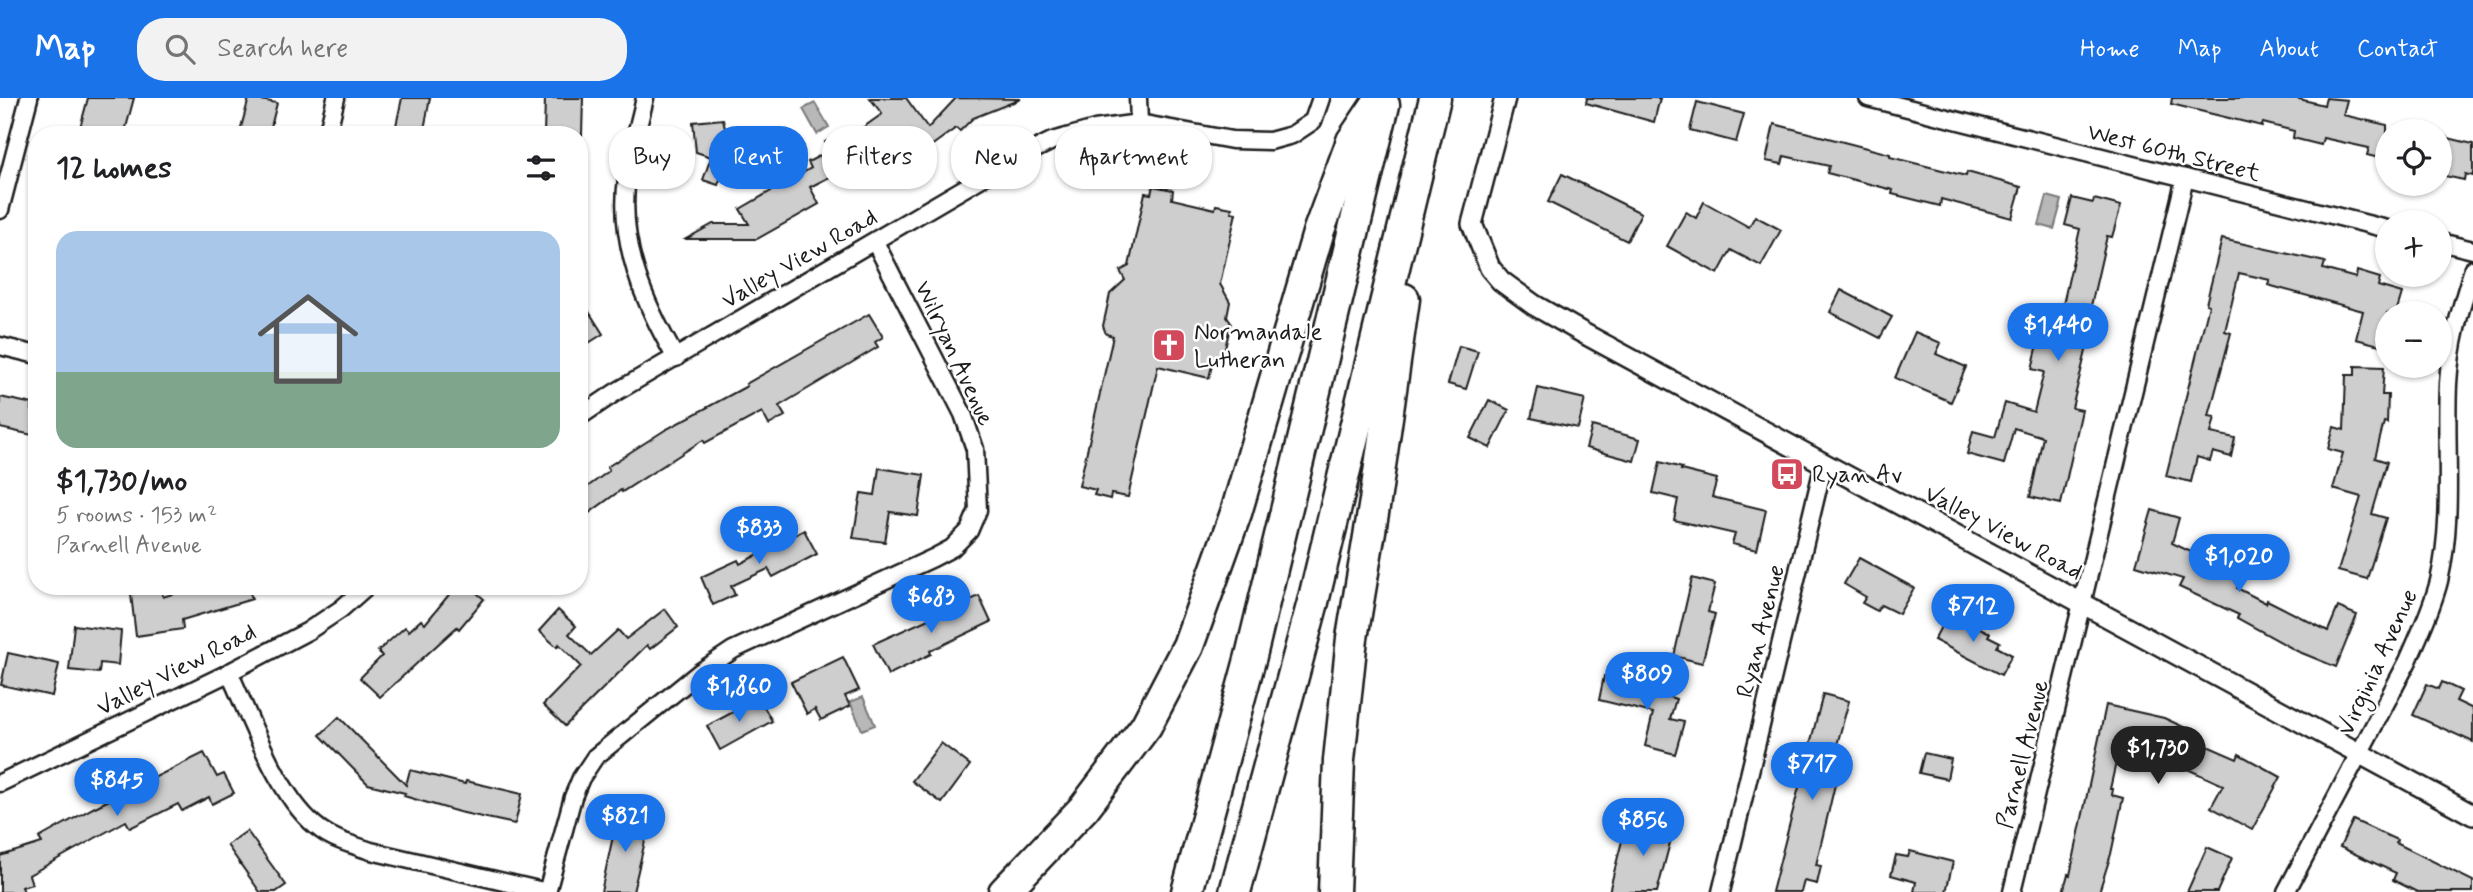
<!DOCTYPE html>
<meta charset="utf-8">
<style>
body{margin:0;font-family:Mynerve,sans-serif;background:#f2f2f2;color:#202124;height:100vh;display:flex;flex-direction:column;font-size:26px;white-space:nowrap}
*{box-sizing:border-box;margin:0}
p{font-size:23px;color:#757577}
.icon{flex:none;width:38px;height:38px;fill:none;stroke:currentColor;stroke-width:2;stroke-linecap:round;stroke-linejoin:round}
.map{position:relative;flex:1;overflow:hidden}
.panel{position:absolute;left:28px;top:28px;width:560px;height:469px;display:flex;flex-direction:column;background:#fff;border-radius:28px;box-shadow:0 2px 5px #0004}
.panel>*{flex:none}
.hud{position:absolute;left:609px;top:28px;width:665px;height:63px;display:flex;gap:14px}
.controls{position:absolute;left:2375px;top:21px;display:grid;gap:14px}
.controls a{display:grid;place-items:center;width:77px;height:77px;border-radius:50%;background:#fff;box-shadow:0 2px 5px #0004;font-size:35px}
.price{position:absolute;translate:-50% -60px;padding:0 16px;border-radius:24px;background:#1a73e8;color:#fff;font-size:23px;line-height:46px;filter:drop-shadow(0 2px 4px #0008)}
.price::after{content:'';position:absolute;left:50%;top:42px;width:21px;height:16px;margin-left:-10px;background:inherit;clip-path:polygon(0 0,100% 0,50% 100%)}
.price.on{background:#222;color:#fff}
ul{padding:0;list-style:none}
li{display:grid;align-content:center;gap:14px;height:371px;padding:0 28px}
li span{display:grid;place-items:center;height:217px;border-radius:21px;color:#555}
li>.icon{margin-inline-start:auto}
span .icon{width:126px;height:126px;fill:#fffc;stroke-width:1}
li b{font-size:30px}
h2{display:flex;justify-content:space-between;align-items:center;height:84px;padding:0 28px;font-size:30px}
.tag{padding:0 24px;border-radius:28px;background:#fff;box-shadow:0 2px 5px #0004;font-size:24px;line-height:63px}
.tag.on{background:#1a73e8;color:#fff}
header{display:flex;align-items:center;gap:42px;box-sizing:border-box;height:98px;padding:0 35px;background:#1a73e8;color:#fff}
header strong{font-size:33px}
nav{display:flex;gap:38px;margin-inline-start:auto;font-size:24px}
.search{width:490px;height:63px;background:#f2f2f2;display:flex;align-items:center;gap:18px;box-sizing:border-box;padding:0 24px;border-radius:28px;color:#757577;font-size:26px}
.map>svg:first-child{display:block}
.water{fill:#b8b8b8;stroke:#7a7a7a;stroke-width:2}
.building{fill:#cecece;stroke:#1c1c1c;stroke-width:2}
.lines{fill:none;stroke-linecap:round;stroke-linejoin:round}
.minor-casing{stroke:#1c1c1c;stroke-width:21}
.tertiary-casing{stroke:#1c1c1c;stroke-width:24}
.motorway-casing{stroke:#1c1c1c;stroke-width:35}
.minor{stroke:#fff;stroke-width:16}
.tertiary{stroke:#fff;stroke-width:19}
.motorway{stroke:#fff;stroke-width:30}
.labels{text-anchor:middle;stroke-width:5;stroke-linejoin:round;paint-order:stroke}
.street-label{font-size:24px;fill:#1c1c1c;stroke:#fff}
.poi-label{font-size:24px;fill:#1c1c1c;stroke:#fff;text-anchor:start}
</style>
<header>
<strong>Map</strong>
<div class="search"><svg class="icon" aria-label="search" viewBox="0 0 24 24"><circle cx="10" cy="10" r="6"/><path d="M15 15l6 6"/></svg>Search here</div>
<nav><a>Home</a><a>Map</a><a>About</a><a>Contact</a></nav>
</header>
<div class="map">
<svg width="2473" height="794" viewBox="0 0 2473 794">
<rect width="100%" height="100%" fill="#fff"/>
<filter id="ink" filterUnits="userSpaceOnUse"><feTurbulence type="fractalNoise" baseFrequency=".0143" numOctaves="2"/><feDisplacementMap in="SourceGraphic" scale="14" xChannelSelector="R" yChannelSelector="G"/><feConvolveMatrix kernelMatrix="1 2 1 2 8 2 1 2 1" color-interpolation-filters="sRGB"/></filter>
<g filter="url(#ink)">
<g class="water">
<path d="M815 5 829 29 817 36 803 11Z"/>
<path d="M2047 98 2062 102 2054 131 2039 127Z"/>
<path d="M863 599 875 627 862 632 850 604Z"/>
</g>
<g class="building">
<path d="M88 0H134L124 37H78Z"/>
<path d="M249 0 277 5 269 37H239Z"/>
<path d="M402 0H430L423 37H394Z"/>
<path d="M545 0H583L582 37H544Z"/>
<path d="M870 0H906L928 30 956 0 1021 1 973 20 960 33 956 30 905 67 900 61 909 51 901 40 873 60 879 72 854 85 847 70 810 89 819 106 757 141H686L713 126H749L740 111 811 70 808 64 829 53 825 44 841 36 844 43 882 16Z"/>
<path d="M1587 0H1660L1654 24 1586 5Z"/>
<path d="M2172 0H2295L2324 7 2326 0 2347 2 2343 17 2387 27V62L2367 57 2369 50 2323 40 2321 47 2293 40 2294 33 2263 25 2262 28 2171 6Z"/>
<path d="M1697 4 1744 16 1736 44 1690 32Z"/>
<path d="M723 21 730 53 718 87 703 82 711 59 696 54 693 24Z"/>
<path d="M1774 26 1890 56V59L1966 78 1967 74 2021 89 2012 120 1941 101 1940 108 1892 96 1893 92 1827 75 1829 68 1784 58 1782 66 1766 63Z"/>
<path d="M2440 38 2473 46V78L2465 76 2464 82 2440 77Z"/>
<path d="M1562 76 1641 115 1627 143 1548 104Z"/>
<path d="M1153 88 1173 92 1172 101 1215 111 1216 107 1232 110 1231 114 1236 115 1220 186 1230 204 1227 219 1231 225 1224 255 1213 263 1209 280 1158 268 1128 399 1111 396 1110 401 1094 397 1096 392 1079 388 1113 238 1106 236 1103 228 1110 196 1125 182 1120 173 1129 168 1145 95 1151 96Z"/>
<path d="M2072 100 2093 105 2094 101 2121 108 2112 139 2107 138 2091 208 2086 207 2077 246 2087 249 2072 310 2082 312 2061 406 2030 399 2043 339 2014 330 2004 366 1967 356 1973 333 1995 339 2005 305 2034 314 2044 274 2032 271 2039 242 2045 220 2059 224 2080 131 2065 127Z"/>
<path d="M1704 104 1749 129 1755 118 1781 132 1761 168 1731 152 1718 176 1667 148 1686 114 1696 120Z"/>
<path d="M2222 141 2325 164 2323 171 2356 180 2357 173 2380 180 2378 188 2402 195 2396 215H2387V249L2356 241 2363 213 2268 187 2270 182 2239 175 2225 233 2231 235 2209 318 2215 319 2211 335 2235 340 2231 359 2213 354 2210 363 2197 359 2191 384 2166 378 2209 207 2206 206Z"/>
<path d="M1841 192 1892 219 1880 240 1830 214Z"/>
<path d="M579 198 603 236 579 251Z"/>
<path d="M869 216 883 239 875 244 878 249 779 308 785 318 769 327 762 314 705 345 703 342 622 394 621 392 589 415 579 402V395L609 373 607 369 665 332 747 288 746 286Z"/>
<path d="M1915 234 1941 245 1936 256 1966 269 1951 304 1895 280Z"/>
<path d="M1459 248 1478 253 1466 291 1448 286Z"/>
<path d="M2355 268 2384 269 2382 297H2388L2387 325 2384 324 2375 360 2387 364 2372 416 2386 420 2367 481 2338 473 2361 399 2333 391 2343 355 2328 351 2334 329 2344 332 2346 277H2355Z"/>
<path d="M1538 290 1585 301 1578 330 1531 320Z"/>
<path d="M0 299 33 306 31 312 37 313V338L0 330Z"/>
<path d="M1489 302 1509 312 1490 350 1470 340Z"/>
<path d="M1592 328 1640 341 1634 363 1586 350Z"/>
<path d="M1660 364 1682 370 1681 372 1717 381 1712 399 1766 412 1757 452 1732 446 1735 436 1674 422 1678 401 1653 395Z"/>
<path d="M879 370 924 377 918 418 890 414 885 444 853 440 861 395 875 397Z"/>
<path d="M2152 412 2179 420 2172 445 2216 466 2221 456 2247 469 2237 490 2266 505 2267 502 2328 533 2338 509 2357 517 2336 569 2297 553 2237 520 2239 517 2179 489 2183 481 2136 467Z"/>
<path d="M804 432 817 456 773 479 768 471 731 488 735 497 713 507 701 479 738 462 740 466Z"/>
<path d="M1859 460 1914 490 1899 516 1881 507 1877 513 1862 505 1866 499 1844 486Z"/>
<path d="M1692 480 1715 486 1708 514 1715 516 1702 565 1674 558Z"/>
<path d="M130 488H161L163 499 196 488H248L252 501 182 522 183 531 136 538Z"/>
<path d="M456 488H469L484 501 459 531 457 529 380 599 360 580 382 558 378 553 405 529 409 533 421 522 425 526Z"/>
<path d="M979 498 991 524 930 553 931 556 888 577 873 546Z"/>
<path d="M665 511 678 529 650 551 647 547 565 628 543 607 581 568 559 546 557 549 539 533 558 512 576 528 569 536 591 557 618 532 626 541Z"/>
<path d="M1947 517 1968 528 1970 525 1990 535 1988 538 2000 544 1997 549 2012 557 2001 577 1934 542Z"/>
<path d="M74 527 121 533 118 567 100 565 99 575 69 572Z"/>
<path d="M8 555 59 566 52 598 1 587Z"/>
<path d="M843 559 859 592 845 598 850 608 821 622 815 611 807 616 791 584Z"/>
<path d="M1604 578 1631 584 1630 587 1676 601 1670 621 1684 624 1675 656 1645 648 1653 615 1599 602Z"/>
<path d="M2442 584 2461 593 2456 603 2473 611V644L2413 617 2427 586 2439 591Z"/>
<path d="M1823 596 1849 603 1829 676 1837 678 1816 767 1821 768 1817 786 1804 783 1801 794H1772Z"/>
<path d="M759 600 772 623 720 652 707 628Z"/>
<path d="M2106 607 2164 620 2201 637 2198 644 2237 661 2239 656 2281 679 2252 732 2211 709 2223 687 2154 656 2157 650 2121 642 2110 691H2113L2112 697 2123 700 2111 756 2099 794H2063L2068 776 2070 777Z"/>
<path d="M339 619 406 687 410 672 465 686 466 683 522 696 515 726 459 714 404 698 405 695 368 686 320 637Z"/>
<path d="M941 645 970 667 942 705 912 683Z"/>
<path d="M204 655 217 679 224 676 234 695 212 706 209 699 182 713 178 706 130 730 126 723 29 777 32 786 22 789 24 794H0V758L42 745 39 740 93 710Z"/>
<path d="M1924 655 1951 661 1947 681 1919 675Z"/>
<path d="M618 715 650 722 633 794H601Z"/>
<path d="M1648 719 1675 726 1657 794H1609L1625 731 1644 736Z"/>
<path d="M2353 722 2397 742 2396 745 2473 783V794H2417L2393 782 2396 775 2340 749Z"/>
<path d="M247 733 286 787 276 794H260L227 747Z"/>
<path d="M2207 749 2232 760 2217 794H2187Z"/>
<path d="M1910 753 1953 764 1946 794H1914L1916 784 1891 777 1896 757 1908 759Z"/>
</g>
<g class="lines">
<g class="minor-casing">
<g id="minor">
<path d="M645 0C639 26 631 53 627 80 618 145 644 205 676 260"/>
<path d="M1138 0 1139 25"/>
<path d="M1868 0 2387 131"/>
<path d="M327 37 336 0"/>
<path d="M0 112 29 0"/>
<path d="M2440 144 2473 152"/>
<path d="M0 248 37 257"/>
<path d="M579 319 616 294 1009 64 1052 43 1095 31 1139 25 1232 42 1270 43 1292 37 1313 23 1321 0"/>
<path d="M229 574C251 621 279 703 321 732 336 743 354 747 371 753L547 794"/>
<path d="M0 685 220 579 308 533 341 511 367 488"/>
<path d="M547 794 573 699 581 680 595 659 700 574 733 552 933 460 952 450 969 433 978 412 975 351 963 316 875 144"/>
<path d="M1721 794 1824 365"/>
<path d="M2012 794 2185 80"/>
<path d="M2286 794 2408 563C2419 537 2432 511 2439 483 2454 419 2445 351 2448 286 2450 246 2461 208 2473 171"/>
</g>
</g>
<g class="tertiary-casing">
<path id="tertiary" d="M1505 0 1472 126 1490 170 1501 183 1534 207 1583 235 2473 717"/>
</g>
<g class="motorway-casing">
<g id="motorway">
<path d="M1004 794 1084 710 1146 628 1188 548 1236 415 1319 132 1352 43 1381 0"/>
<path d="M1187 794 1251 558 1384 7"/>
<path d="M1235 794 1313 504 1435 0"/>
<path d="M1334 794 1339 662 1352 540 1375 403 1404 201"/>
</g>
</g>
<use href="#minor" class="minor"/>
<use href="#tertiary" class="tertiary"/>
<use href="#motorway" class="motorway"/>
</g>
</g>
<defs>
<g id="church-square" transform="scale(1.75)"><rect x="-9" y="-9" width="18" height="18" rx="4" fill="#d1495b" stroke="#fff"/><path d="M-1.2-6h2.4v3.5h3.3v2.4h-3.3V6h-2.4V-.1h-3.3v-2.4h3.3Z" fill="#fff"/></g>
<g id="bus-square" transform="scale(1.75)"><rect x="-9" y="-9" width="18" height="18" rx="4" fill="#d1495b" stroke="#fff"/><path d="M-5-6H5V4H4V6H2V4H-2V6H-4V4H-5ZM-3.5-4V0h7V-4ZM-3.5 1.2v1.5H-2V1.2ZM2 1.2v1.5H3.5V1.2Z" fill="#fff"/></g>
</defs>
<g fill-rule="evenodd">
<use href="#church-square" x="1169" y="247"/>
<use href="#bus-square" x="1787" y="376"/>
</g>
<g class="labels">
<g class="street-label">
<text transform="translate(2174 54) rotate(14)" y="8">West 60th Street</text>
<text transform="translate(799 160) rotate(-30)" y="8">Valley View Road</text>
<text transform="translate(955 255) rotate(65)" y="8">Wilryan Avenue</text>
<text transform="translate(2004 434) rotate(28)" y="8">Valley View Road</text>
<text transform="translate(1760 533) rotate(-76)" y="8">Ryan Avenue</text>
<text transform="translate(2377 564) rotate(-65)" y="8">Virginia Avenue</text>
<text transform="translate(176 571) rotate(-27)" y="8">Valley View Road</text>
<text transform="translate(2022 656) rotate(-76)" y="8">Parnell Avenue</text>
</g>
<g class="poi-label">
<text x="1194" y="241">Normandale<tspan x="1194" dy="28">Lutheran</tspan></text>
<text x="1812" y="384">Ryan Av</text>
</g>
</g>
</svg>
<div class="controls">
<a><svg class="icon" aria-label="locate" viewBox="0 0 24 24"><circle cx="12" cy="12" r="6"/><path d="M12 2v4M12 18v4M2 12h4M18 12h4"/></svg></a>
<a>+</a>
<a>−</a>
</div>
<b class="price" style="left:2058px;top:265px">$1,440</b>
<b class="price" style="left:759px;top:468px">$833</b>
<b class="price" style="left:2239px;top:496px">$1,020</b>
<b class="price" style="left:931px;top:537px">$683</b>
<b class="price" style="left:1973px;top:546px">$712</b>
<b class="price" style="left:1647px;top:614px">$809</b>
<b class="price" style="left:739px;top:626px">$1,860</b>
<b class="price on" style="left:2158px;top:688px">$1,730</b>
<b class="price" style="left:1812px;top:704px">$717</b>
<b class="price" style="left:117px;top:720px">$845</b>
<b class="price" style="left:625px;top:756px">$821</b>
<b class="price" style="left:1643px;top:760px">$856</b>
<div class="hud">
<a class="tag">Buy</a>
<a class="tag on">Rent</a>
<a class="tag">Filters</a>
<a class="tag">New</a>
<a class="tag">Apartment</a>
</div>
<section class="panel">
<h2>12 homes<svg class="icon" aria-label="filters" viewBox="0 0 24 24"><path d="M4 7h16M4 17h16"/><circle cx="9" cy="7" r="2"/><circle cx="15" cy="17" r="2"/></svg></h2>
<ul>
<li><span style="background:linear-gradient(#a9c7e8 65%,#7fa58c 0)"><svg class="icon" aria-label="home" viewBox="0 0 24 24"><path d="M3 11l9-7 9 7M6 9v11h12V9"/></svg></span><div><b>$1,730/mo</b><p>5 rooms · 153 m²</p><p>Parnell Avenue</p></div></li>
</ul>
</section>
</div>
